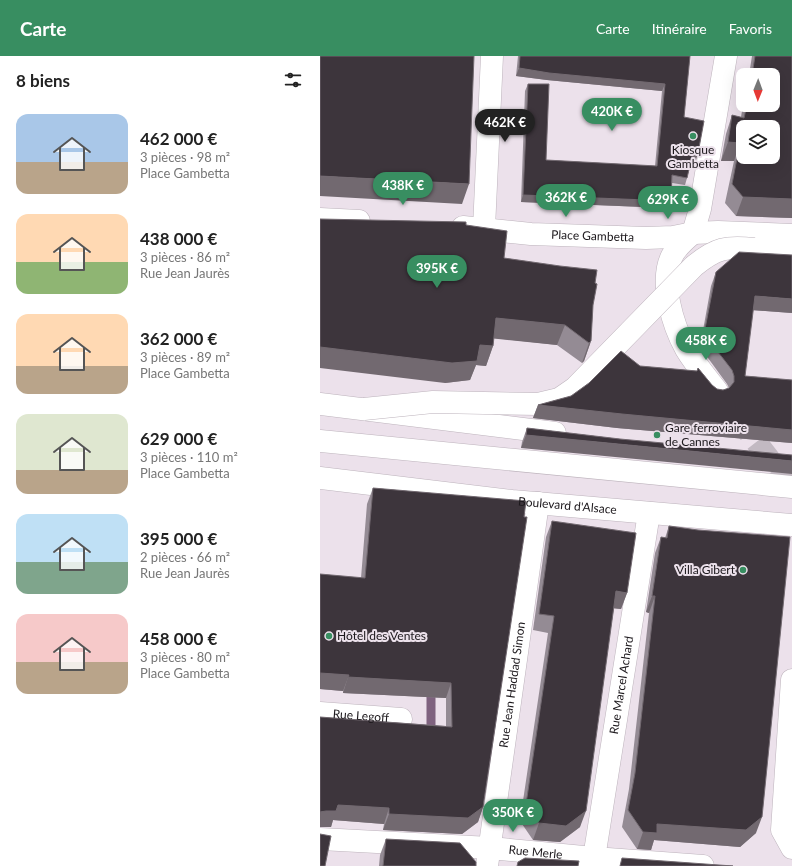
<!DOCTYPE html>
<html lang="fr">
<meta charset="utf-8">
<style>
body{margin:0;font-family:Lato,sans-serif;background:#f6f6f6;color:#222;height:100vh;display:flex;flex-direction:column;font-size:15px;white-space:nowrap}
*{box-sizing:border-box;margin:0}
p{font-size:13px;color:#767676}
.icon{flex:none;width:22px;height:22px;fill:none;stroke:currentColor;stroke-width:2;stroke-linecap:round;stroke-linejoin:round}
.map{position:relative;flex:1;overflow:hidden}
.panel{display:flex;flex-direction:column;background:#fff;width:320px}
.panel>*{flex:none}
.needle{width:26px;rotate:181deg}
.controls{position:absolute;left:416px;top:12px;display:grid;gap:8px}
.controls a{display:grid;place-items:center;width:44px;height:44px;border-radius:8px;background:#fff;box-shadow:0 4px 16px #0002;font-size:20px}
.price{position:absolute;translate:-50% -34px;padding:0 9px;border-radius:14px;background:#388e61;color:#fff;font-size:13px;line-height:26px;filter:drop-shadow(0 1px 2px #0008)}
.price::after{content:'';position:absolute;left:50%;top:24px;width:12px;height:9px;margin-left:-6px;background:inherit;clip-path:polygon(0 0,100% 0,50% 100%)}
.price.on{background:#222;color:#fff}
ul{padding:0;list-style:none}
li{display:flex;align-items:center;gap:12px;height:100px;padding:0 16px}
li span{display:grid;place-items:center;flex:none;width:112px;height:80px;border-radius:12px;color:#555}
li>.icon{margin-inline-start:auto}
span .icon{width:48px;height:48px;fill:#fffc;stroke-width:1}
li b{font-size:17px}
h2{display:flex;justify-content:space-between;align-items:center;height:48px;padding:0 16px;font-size:17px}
header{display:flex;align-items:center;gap:24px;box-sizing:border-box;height:56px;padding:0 20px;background:#388e61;color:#fff}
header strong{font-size:19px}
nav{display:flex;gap:22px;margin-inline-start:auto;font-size:14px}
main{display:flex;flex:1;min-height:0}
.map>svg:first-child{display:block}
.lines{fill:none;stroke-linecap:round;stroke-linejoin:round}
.stream{stroke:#7f627f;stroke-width:9}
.highway-tunnel{stroke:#c2b9c2;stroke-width:22;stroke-dasharray:22 11;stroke-linecap:butt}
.minor-casing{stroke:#bdb3bc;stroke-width:23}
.highway-casing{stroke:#bdb3bc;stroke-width:23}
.minor{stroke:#fff;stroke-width:22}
.highway{stroke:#fff;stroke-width:22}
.highway-bridge-casing{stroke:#bdb3bc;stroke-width:23;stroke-linecap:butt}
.highway-bridge{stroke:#fff;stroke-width:22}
.wall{fill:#948b94}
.shaded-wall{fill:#726970}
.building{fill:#3d353c;stroke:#726970;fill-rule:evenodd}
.poi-dot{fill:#388e61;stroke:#ece1eb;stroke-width:1.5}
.labels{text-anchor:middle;stroke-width:4;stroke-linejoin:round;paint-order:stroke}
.poi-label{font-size:12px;fill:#1c181c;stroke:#ece1eb;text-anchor:start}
.street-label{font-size:12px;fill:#1c181c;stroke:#ece1eb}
</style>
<header>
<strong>Carte</strong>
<nav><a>Carte</a><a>Itinéraire</a><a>Favoris</a></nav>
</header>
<main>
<section class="panel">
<h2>8 biens<svg class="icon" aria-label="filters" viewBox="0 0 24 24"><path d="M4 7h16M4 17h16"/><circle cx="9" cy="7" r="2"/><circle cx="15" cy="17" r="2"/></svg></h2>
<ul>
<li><span style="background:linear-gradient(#a9c7e8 60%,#b9a48a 0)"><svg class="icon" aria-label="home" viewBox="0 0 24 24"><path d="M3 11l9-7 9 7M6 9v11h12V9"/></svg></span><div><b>462 000 €</b><p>3 pièces · 98 m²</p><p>Place Gambetta</p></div></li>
<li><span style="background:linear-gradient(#ffd9b3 60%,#8fb573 0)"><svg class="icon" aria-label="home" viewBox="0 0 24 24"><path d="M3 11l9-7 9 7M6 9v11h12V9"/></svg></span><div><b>438 000 €</b><p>3 pièces · 86 m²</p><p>Rue Jean Jaurès</p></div></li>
<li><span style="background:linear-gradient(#ffd9b3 65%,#b9a48a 0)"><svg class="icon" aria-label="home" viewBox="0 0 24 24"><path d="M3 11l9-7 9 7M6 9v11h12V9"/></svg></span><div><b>362 000 €</b><p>3 pièces · 89 m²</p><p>Place Gambetta</p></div></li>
<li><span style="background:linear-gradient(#dfe7d0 70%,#b9a48a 0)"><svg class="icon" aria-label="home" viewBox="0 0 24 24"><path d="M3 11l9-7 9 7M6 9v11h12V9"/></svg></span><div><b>629 000 €</b><p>3 pièces · 110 m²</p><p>Place Gambetta</p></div></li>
<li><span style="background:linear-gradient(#bfe0f5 60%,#7fa58c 0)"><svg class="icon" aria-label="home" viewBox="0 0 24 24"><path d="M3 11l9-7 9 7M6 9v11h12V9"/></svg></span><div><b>395 000 €</b><p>2 pièces · 66 m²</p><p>Rue Jean Jaurès</p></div></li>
<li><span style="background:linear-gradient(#f6c9c9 60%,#b9a48a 0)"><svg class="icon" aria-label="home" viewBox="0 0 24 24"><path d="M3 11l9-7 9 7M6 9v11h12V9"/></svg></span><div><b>458 000 €</b><p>3 pièces · 80 m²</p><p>Place Gambetta</p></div></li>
</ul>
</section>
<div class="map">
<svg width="472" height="810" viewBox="0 0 472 810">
<rect width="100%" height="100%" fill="#ece1eb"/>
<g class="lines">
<path class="stream" d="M111 629V681"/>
<path class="highway-tunnel" d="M416 360 472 432"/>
<g class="minor-casing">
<g id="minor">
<path d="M0 163 39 165"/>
<path id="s1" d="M143 171 211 178 326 182 353 181 373 177 398 176 472 179"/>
<path d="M164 172 172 0"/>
<path d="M373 177 380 153 406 0"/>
<path id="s2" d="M0 422 192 445 472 469"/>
<path d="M472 624 462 774 472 792"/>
<path id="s3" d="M0 657 81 663"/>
<path id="s4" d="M0 783 170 792 274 802 383 810"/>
<path id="s5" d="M274 802 329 457"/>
<path id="s6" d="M167 810 218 447"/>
</g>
</g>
<g class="highway-casing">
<g id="highway">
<path d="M373 177C365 184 357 190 352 200 339 225 353 270 366 293 375 308 387 322 397 335"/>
<path d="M434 193 472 196"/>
<path d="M0 348 235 377"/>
<path d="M0 385 472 431"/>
</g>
</g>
<use href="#minor" class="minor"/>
<use href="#highway" class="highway"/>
<g class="highway-bridge-casing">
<path id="highway-bridge" d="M44 353 113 346 218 348 239 343 255 332 374 210C396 192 406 190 434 193"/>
</g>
<use href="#highway-bridge" class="highway-bridge"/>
</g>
<g class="wall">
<path d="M198 0H370L364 61 376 104 372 103 367 122 365 129 352 127 348 152 201 146 205 35 208 28 226 104 335 110 342 35 227 24 196 20Z"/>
<path d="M432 0H472V162L416 160 405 147 414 105H401L406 78 412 59 421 61 423 49H453V19H429Z"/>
<path d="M146 169 184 202 275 227 273 249 271 285 264 305 262 307 237 289 174 282 173 290 166 310 156 309 150 324 125 327Z"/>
<path d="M396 216 472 257 433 254 425 320 472 324V387L297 372 213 362 218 349 251 340 320 310 377 315 378 312 392 329 397 333 403 334 409 332 407 328 380 291 391 230Z"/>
<path d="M207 372 300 383 201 392 202 386Z"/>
<path d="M53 432 206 445 163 751 158 766 142 778 63 774 64 768 13 764 11 771H0V661L126 670V642L23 637V635L0 633V518L41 522 47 448Z"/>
<path d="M232 465 307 537 301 553 294 552 260 771 240 786 213 784 200 765 228 577 213 574 226 481Z"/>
<path d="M349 470 436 777 420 791 334 784 331 794 317 793 302 771 309 733 329 557 326 556 335 497 341 481 345 482Z"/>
<path d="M66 783 156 810H59L60 799Z"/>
</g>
<g class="shaded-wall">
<path d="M199 12 345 28 342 35 227 24 196 20Z"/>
<path d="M408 86 420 87 414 105H401Z"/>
<path d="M373 96 378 97 376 104 371 103Z"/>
<path d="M0 120 149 128 142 148 0 140Z"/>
<path d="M203 139 351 145 348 152 201 146Z"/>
<path d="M423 141 472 143V162L416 160Z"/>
<path d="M435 240 472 243V257L430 254Z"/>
<path d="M176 262 245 269 237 289 169 282Z"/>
<path d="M271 285 264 305 262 307 269 287Z"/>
<path d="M160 289 173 290 166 310 156 309 150 324 125 327 0 312V291Z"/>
<path d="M218 349 472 374V387L297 372 213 362Z"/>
<path d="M206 379 472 405V418L201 392Z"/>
<path d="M296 535 307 537 301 553 290 552Z"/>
<path d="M332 540H335L329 557 326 556Z"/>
<path d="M0 617 29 619 23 635 0 633Z"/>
<path d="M28 621 131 627 126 642 23 637Z"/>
<path d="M18 749 69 752 64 768 13 764 11 771H0V756Z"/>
<path d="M163 751 158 766 142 778 63 774 69 758Z"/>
<path d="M266 755 260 771 240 786 213 784 219 767Z"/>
<path d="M442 761 436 777 420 791 334 784 331 794 317 793 323 776 337 768Z"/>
</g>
<g class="building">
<path d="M0 0H154L149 128 0 120Z"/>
<path d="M200 0H370L364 61 384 65 378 97 373 96 367 122 352 119 351 145 203 139 208 28H229L226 104 337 110 345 28 229 17 199 12Z"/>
<path d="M435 0H472V143L423 141 412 128 420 87 408 86 412 59 424 62 427 49H453V19H432ZM423 71H453V101H423Z"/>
<path d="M0 163 146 166V169L187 175 184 202 240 210 277 214 275 227 277 228 273 249 271 285 269 287 245 269 176 262 173 290 160 289 157 305 132 307 0 291Z"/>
<path d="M419 196 472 199V243L435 240 425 320 472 324V374L302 358 218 349 251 340 269 327 301 295 320 310 377 315 378 312 392 329 397 333 403 334 409 332 414 326V320L412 314 384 278 396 216Z"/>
<path d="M207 372 300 383 472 399V405L206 379Z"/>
<path d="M53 432 206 445 204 461H207L163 751 148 762 69 758V752L18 749 16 755H6L0 756V661L132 671 131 627 28 621 29 619 0 617V518L45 522Z"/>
<path d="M232 465 316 477 307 537 296 535 266 755 246 770 219 767 206 748 234 560 219 558Z"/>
<path d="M349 470 378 474 470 481 442 761 426 774 337 768V777L323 776 308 754 315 717 335 540H332L341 481 347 482Z"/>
<path d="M0 778 11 780 5 810H0Z"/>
<path d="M66 783 140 787 156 806V810H63Z"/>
<path d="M205 802 259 805 258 810H197L198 806Z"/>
<path d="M302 802 413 810H300Z"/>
</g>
<g class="poi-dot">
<circle cx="373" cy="80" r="4"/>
<circle cx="337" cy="379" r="4"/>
<circle cx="423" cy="514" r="4"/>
<circle cx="9" cy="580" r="4"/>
</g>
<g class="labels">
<g class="poi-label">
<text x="373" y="98" text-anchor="middle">Kiosque<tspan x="373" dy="14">Gambetta</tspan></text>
<text x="345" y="376">Gare ferroviaire<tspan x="345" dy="14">de Cannes</tspan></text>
<text x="415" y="518" text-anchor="end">Villa Gibert</text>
<text x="17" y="584">Hôtel des Ventes</text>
</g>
<g class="street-label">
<text dy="4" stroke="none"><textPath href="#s1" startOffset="130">Place Gambetta</textPath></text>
<text dy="4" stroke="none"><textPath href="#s2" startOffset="249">Boulevard d'Alsace</textPath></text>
<text dy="4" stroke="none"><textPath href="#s6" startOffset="183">Rue Jean Haddad Simon</textPath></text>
<text dy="4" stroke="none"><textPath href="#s5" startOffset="175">Rue Marcel Achard</textPath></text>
<text dy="4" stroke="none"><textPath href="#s3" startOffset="41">Rue Legoff</textPath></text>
<text dy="4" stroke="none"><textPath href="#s4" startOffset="216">Rue Merle</textPath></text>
</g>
</g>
</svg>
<div class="controls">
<a><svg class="needle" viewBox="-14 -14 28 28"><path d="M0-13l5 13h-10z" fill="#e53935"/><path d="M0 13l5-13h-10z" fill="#767676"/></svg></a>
<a><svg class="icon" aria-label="layers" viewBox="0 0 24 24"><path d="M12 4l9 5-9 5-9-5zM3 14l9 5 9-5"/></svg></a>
</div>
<b class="price" style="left:292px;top:76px">420K €</b>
<b class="price on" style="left:185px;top:87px">462K €</b>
<b class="price" style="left:83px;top:150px">438K €</b>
<b class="price" style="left:246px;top:162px">362K €</b>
<b class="price" style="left:348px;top:164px">629K €</b>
<b class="price" style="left:117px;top:233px">395K €</b>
<b class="price" style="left:386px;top:305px">458K €</b>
<b class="price" style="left:193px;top:777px">350K €</b>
</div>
</main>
